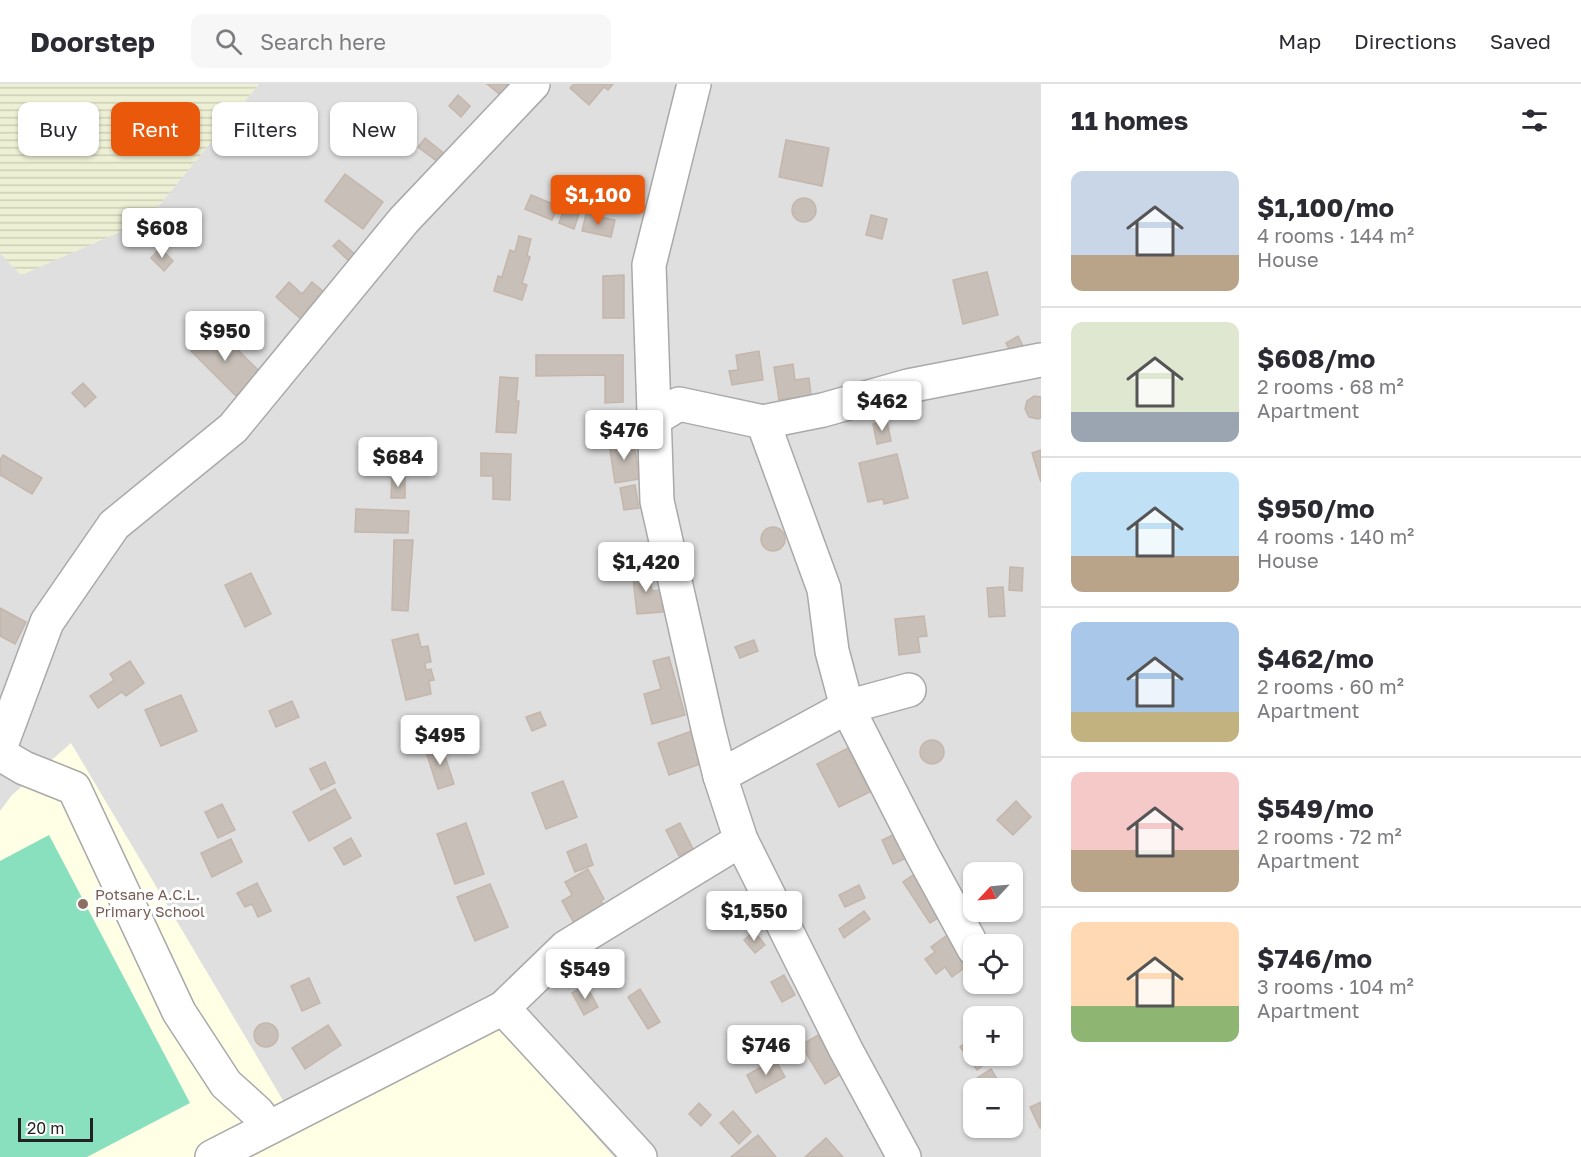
<!DOCTYPE html>
<meta charset="utf-8">
<style>
body{margin:0;font-family:"Golos Text",sans-serif;background:#f7f7f7;color:#2b2b33;height:100vh;display:flex;flex-direction:column;font-size:22px;white-space:nowrap}
*{box-sizing:border-box;margin:0}
p{font-size:20px;color:#7c7c81}
.icon{flex:none;width:33px;height:33px;fill:none;stroke:currentColor;stroke-width:2;stroke-linecap:round;stroke-linejoin:round}
.map{position:relative;flex:1;overflow:hidden}
.drawer{display:flex;flex-direction:column;background:#fff;width:540px}
.drawer>*{flex:none}
.top-card{position:absolute;left:18px;top:18px;width:570px;height:54px;display:flex;gap:12px}
.needle{width:39px;rotate:244deg}
.fabs{position:absolute;left:963px;top:778px;display:grid;gap:12px}
.fabs a{display:grid;place-items:center;width:60px;height:60px;border-radius:12px;background:#fff;box-shadow:0 2px 4px #0004;font-size:30px}
.scale{position:absolute;left:18px;bottom:15px;width:75px;box-sizing:border-box;padding-left:6px;border:3px solid #222;border-top:0;font-size:16px;line-height:21px;white-space:nowrap;color:#222;-webkit-text-stroke:4px #fff;paint-order:stroke}
.price{position:absolute;translate:-50% -51px;padding:0 14px;border-radius:6px;background:#fff;color:#222;font-size:20px;line-height:39px;filter:drop-shadow(0 2px 3px #0008)}
.price::after{content:'';position:absolute;left:50%;top:36px;width:18px;height:14px;margin-left:-9px;background:inherit;clip-path:polygon(0 0,100% 0,50% 100%)}
.price.current{background:#ea580c;color:#fff}
ul{padding:0;list-style:none}
li{display:flex;align-items:center;gap:18px;height:150px;padding:0 30px}
li+li{border-top:2px solid #e1e1e2}
li span{display:grid;place-items:center;flex:none;width:168px;height:120px;border-radius:12px;color:#555}
li>.icon{margin-inline-start:auto}
span .icon{width:72px;height:72px;fill:#fffc;stroke-width:1}
li b{font-size:26px}
h2{display:flex;justify-content:space-between;align-items:center;height:72px;padding:0 30px;font-size:26px}
.chip{padding:0 21px;border-radius:12px;background:#fff;box-shadow:0 2px 4px #0004;font-size:21px;line-height:54px}
.chip.current{background:#ea580c;color:#fff}
header{display:flex;align-items:center;gap:36px;box-sizing:border-box;height:84px;padding:0 30px;background:#fff;border-bottom:2px solid #e1e1e2}
header strong{font-size:28px}
nav{display:flex;gap:33px;margin-inline-start:auto;font-size:21px}
.search{width:420px;height:54px;background:#f7f7f7;display:flex;align-items:center;gap:15px;box-sizing:border-box;padding:0 21px;border-radius:12px;color:#7c7c81;font-size:22px}
main{display:flex;flex:1;min-height:0}
.map>svg:first-child{display:block}
.residential{fill:#e0dfdf;fill-rule:evenodd}
.education{fill:#ffffe5}
.farmland{fill:url(#farmland-rules)}
.pitch{fill:#88e0be}
.building{fill:#c7bfb8;stroke:#c4b6ab;stroke-width:1.5}
.lines{fill:none;stroke-linecap:round;stroke-linejoin:round}
.minor-casing{stroke:#a9a9a9;stroke-width:36}
.minor{stroke:#fff;stroke-width:33}
.education-dot{fill:#8d6e63;stroke:#fff;stroke-width:2}
.labels{text-anchor:middle;stroke-width:6;stroke-linejoin:round;paint-order:stroke}
.education-label{font-size:15px;fill:#785e54;stroke:#fff;text-anchor:start}
</style>
<header>
<strong>Doorstep</strong>
<div class="search"><svg class="icon" aria-label="search" viewBox="0 0 24 24"><circle cx="10" cy="10" r="6"/><path d="M15 15l6 6"/></svg>Search here</div>
<nav><a>Map</a><a>Directions</a><a>Saved</a></nav>
</header>
<main>
<div class="map">
<svg width="1041" height="1073" viewBox="0 0 1041 1073">
<defs>
<pattern id="farmland-rules" width="6" height="5" patternUnits="userSpaceOnUse" patternTransform="scale(1.5)"><rect width="6" height="5" fill="#eef0d5"/><path d="M0 2.5h6" fill="none" stroke="#ccceb7"/></pattern>
</defs>
<rect width="100%" height="100%" fill="#f2efe9"/>
<path class="residential" d="M259 0H1041V1073H0V169L21 191 147 136ZM974 789H1012V828H974ZM974 861H1012V900H974ZM974 933H1012V972H974ZM974 1005H1012V1044H974Z"/>
<path class="education" d="M71 659 284 1018 485 914 574 1028 614 1073H0V727L12 711Z"/>
<path class="farmland" d="M0 0H259L147 136 21 191 0 169Z"/>
<path class="pitch" d="M49 751 190 1019 87 1073H0V777Z"/>
<g class="building">
<path d="M487 0H513L503 13Z"/>
<path d="M574 0H613L608 6 604 3 589 21 570 4Z"/>
<path d="M458 11 470 22 461 33 449 22Z"/>
<path d="M425 54 445 70 438 78 418 63Z"/>
<path d="M786 56 829 64 822 102 779 93Z"/>
<path d="M345 90 383 118 363 145 325 117Z"/>
<path d="M531 111 558 122 552 136 525 125Z"/>
<circle cx="804" cy="126" r="12"/>
<path d="M564 125 579 130 574 145 559 139Z"/>
<path d="M586 130 615 136 611 153 582 147Z"/>
<path d="M871 131 887 135 882 155 866 151Z"/>
<path d="M519 152 531 155 527 171 530 173 522 199 527 201 522 216 494 207 498 192 502 193 510 166 515 168Z"/>
<path d="M339 156 358 173 352 180 333 162Z"/>
<path d="M160 164 173 177 164 187 151 174Z"/>
<path d="M987 188 998 231 963 240 953 196Z"/>
<path d="M624 191V234H603V192Z"/>
<path d="M289 198 302 210 312 198 324 208 313 219 323 228 310 243 276 213Z"/>
<path d="M215 243 260 288 236 312 191 267Z"/>
<path d="M1018 252 1028 272 1016 278 1006 259Z"/>
<path d="M759 267 763 296 732 301 729 287 738 286 736 271Z"/>
<path d="M536 271H623V318L605 319V291L536 292Z"/>
<path d="M793 280 795 296 809 294 811 311 779 316 774 283Z"/>
<path d="M500 293 518 294 516 317H519L516 349 496 348Z"/>
<path d="M83 299 96 313 85 323 72 309Z"/>
<path d="M1034 312 1041 313V334L1038 335 1029 333 1025 325 1027 317Z"/>
<path d="M887 337 891 357 877 360 873 340Z"/>
<path d="M633 355 640 395 615 399 609 359Z"/>
<path d="M1041 366V398L1032 369Z"/>
<path d="M481 369 511 370 510 416 493 415V392H481Z"/>
<path d="M897 370 908 414 884 420 883 415 868 418 859 379Z"/>
<path d="M3 371 42 394 32 410 0 391V376Z"/>
<path d="M392 393H405V414H391Z"/>
<path d="M635 401 639 424 624 426 620 404Z"/>
<path d="M356 425 409 427 408 449 355 448Z"/>
<circle cx="773" cy="455" r="12"/>
<path d="M394 456H413L408 527 392 526Z"/>
<path d="M654 458 655 477 642 478 640 459Z"/>
<path d="M649 483 652 507 661 506 663 528 637 530 632 485Z"/>
<path d="M1010 483 1023 484 1022 507 1009 506Z"/>
<path d="M251 489 271 530 245 543 225 501Z"/>
<path d="M1003 503 1005 532 989 533 987 504Z"/>
<path d="M0 524 26 538 15 560 0 552Z"/>
<path d="M924 532 927 552 918 553 920 568 899 571 895 535Z"/>
<path d="M418 550 421 563 428 562 431 578 425 579 426 586 431 585 434 596 429 597 431 610 406 616 392 556Z"/>
<path d="M754 556 758 567 740 574 735 563Z"/>
<path d="M669 573 685 631 652 640 644 610 661 605 653 577Z"/>
<path d="M130 577 144 599 126 612 122 608 98 624 90 612 114 596 110 590Z"/>
<path d="M181 611 197 647 161 662 145 626Z"/>
<path d="M292 617 299 633 276 643 269 627Z"/>
<path d="M540 628 546 641 532 647 526 633Z"/>
<path d="M692 647 703 679 669 691 658 659Z"/>
<circle cx="932" cy="668" r="12"/>
<path d="M441 660 454 700 438 705 425 665Z"/>
<path d="M848 664 870 708 839 723 817 680Z"/>
<path d="M325 678 335 699 321 706 310 685Z"/>
<path d="M563 697 577 733 546 745 532 709Z"/>
<path d="M335 705 351 734 309 757 293 728Z"/>
<path d="M1016 717 1031 733 1013 751 997 736Z"/>
<path d="M222 720 235 746 218 754 205 728Z"/>
<path d="M466 739 484 790 455 800 437 750Z"/>
<path d="M680 739 693 765 679 772 666 746Z"/>
<path d="M897 749 909 773 893 780 882 756Z"/>
<path d="M351 754 361 772 344 781 334 764Z"/>
<path d="M231 755 242 778 212 793 201 769Z"/>
<path d="M586 760 593 781 575 788 567 768Z"/>
<path d="M588 785 604 815 601 817 609 831 579 848 562 817 572 811 565 798Z"/>
<path d="M919 787 946 829 930 839 903 798Z"/>
<path d="M257 799 271 827 258 833 252 820 245 823 237 809Z"/>
<path d="M490 800 508 843 475 857 457 813Z"/>
<path d="M859 801 865 814 845 823 839 811Z"/>
<path d="M864 827 870 835 844 854 839 845Z"/>
<path d="M754 847 765 861 755 869 744 856Z"/>
<path d="M950 849 971 879 952 893 945 883 936 890 925 875 935 868 931 863Z"/>
<path d="M784 891 795 911 782 918 771 898Z"/>
<path d="M309 894 320 919 302 927 291 902Z"/>
<path d="M586 901 598 923 584 931 572 909Z"/>
<path d="M640 905 660 938 648 945 628 913Z"/>
<circle cx="266" cy="951" r="12"/>
<path d="M328 941 341 961 305 985 292 964Z"/>
<path d="M818 951 841 990 825 1000 801 961Z"/>
<path d="M974 953V972H987L990 976 977 986 960 963Z"/>
<path d="M775 975 785 993 756 1009 747 991Z"/>
<path d="M991 985 1003 1005H980L974 996Z"/>
<path d="M1041 1018V1044H1040L1030 1023Z"/>
<path d="M699 1019 711 1031 701 1042 689 1030Z"/>
<path d="M733 1027 751 1048 739 1060 720 1039Z"/>
<path d="M758 1051 776 1073H731Z"/>
<path d="M826 1054 843 1073H805Z"/>
</g>
<g class="lines">
<g class="minor-casing">
<g id="minor">
<path d="M694 0 649 181 657 417 708 644 720 692 741 756 846 966 904 1073"/>
<path d="M654 335 679 320 763 338"/>
<path d="M0 664 47 538 114 441 233 344 404 136 533 0"/>
<path d="M0 670 24 684 74 704 179 928 226 1000 257 1028 268 1043"/>
<path d="M720 692 847 623 909 606"/>
<path d="M974 865 923 772 847 623 832 567 824 505 763 338 823 326 908 302 1041 276"/>
<path d="M503 924 640 1073"/>
<path d="M212 1073 503 924 566 863 741 756"/>
</g>
</g>
<use href="#minor" class="minor"/>
</g>
<circle class="education-dot" cx="83" cy="820" r="6"/>
<g class="labels">
<g class="education-label">
<text x="95" y="816">Potsane A.C.L.<tspan x="95" dy="17">Primary School</tspan></text>
</g>
</g>
</svg>
<div class="fabs">
<a><svg class="needle" viewBox="-14 -14 28 28"><path d="M0-13l5 13h-10z" fill="#e53935"/><path d="M0 13l5-13h-10z" fill="#7c7c81"/></svg></a>
<a><svg class="icon" aria-label="locate" viewBox="0 0 24 24"><circle cx="12" cy="12" r="6"/><path d="M12 2v4M12 18v4M2 12h4M18 12h4"/></svg></a>
<a>+</a>
<a>−</a>
</div>
<div class="scale">20 m</div>
<b class="price current" style="left:598px;top:142px">$1,100</b>
<b class="price" style="left:162px;top:175px">$608</b>
<b class="price" style="left:225px;top:278px">$950</b>
<b class="price" style="left:882px;top:348px">$462</b>
<b class="price" style="left:624px;top:377px">$476</b>
<b class="price" style="left:398px;top:404px">$684</b>
<b class="price" style="left:646px;top:509px">$1,420</b>
<b class="price" style="left:440px;top:682px">$495</b>
<b class="price" style="left:754px;top:858px">$1,550</b>
<b class="price" style="left:585px;top:916px">$549</b>
<b class="price" style="left:766px;top:992px">$746</b>
<div class="top-card">
<a class="chip">Buy</a>
<a class="chip current">Rent</a>
<a class="chip">Filters</a>
<a class="chip">New</a>
</div>
</div>
<section class="drawer">
<h2>11 homes<svg class="icon" aria-label="filters" viewBox="0 0 24 24"><path d="M4 7h16M4 17h16"/><circle cx="9" cy="7" r="2"/><circle cx="15" cy="17" r="2"/></svg></h2>
<ul>
<li><span style="background:linear-gradient(#c9d6e8 70%,#b9a48a 0)"><svg class="icon" aria-label="home" viewBox="0 0 24 24"><path d="M3 11l9-7 9 7M6 9v11h12V9"/></svg></span><div><b>$1,100/mo</b><p>4 rooms · 144 m²</p><p>House</p></div></li>
<li><span style="background:linear-gradient(#dfe7d0 75%,#9aa5b1 0)"><svg class="icon" aria-label="home" viewBox="0 0 24 24"><path d="M3 11l9-7 9 7M6 9v11h12V9"/></svg></span><div><b>$608/mo</b><p>2 rooms · 68 m²</p><p>Apartment</p></div></li>
<li><span style="background:linear-gradient(#bfe0f5 70%,#b9a48a 0)"><svg class="icon" aria-label="home" viewBox="0 0 24 24"><path d="M3 11l9-7 9 7M6 9v11h12V9"/></svg></span><div><b>$950/mo</b><p>4 rooms · 140 m²</p><p>House</p></div></li>
<li><span style="background:linear-gradient(#a9c7e8 75%,#c2b280 0)"><svg class="icon" aria-label="home" viewBox="0 0 24 24"><path d="M3 11l9-7 9 7M6 9v11h12V9"/></svg></span><div><b>$462/mo</b><p>2 rooms · 60 m²</p><p>Apartment</p></div></li>
<li><span style="background:linear-gradient(#f6c9c9 65%,#b9a48a 0)"><svg class="icon" aria-label="home" viewBox="0 0 24 24"><path d="M3 11l9-7 9 7M6 9v11h12V9"/></svg></span><div><b>$549/mo</b><p>2 rooms · 72 m²</p><p>Apartment</p></div></li>
<li><span style="background:linear-gradient(#ffd9b3 70%,#8fb573 0)"><svg class="icon" aria-label="home" viewBox="0 0 24 24"><path d="M3 11l9-7 9 7M6 9v11h12V9"/></svg></span><div><b>$746/mo</b><p>3 rooms · 104 m²</p><p>Apartment</p></div></li>
</ul>
</section>
</main>
